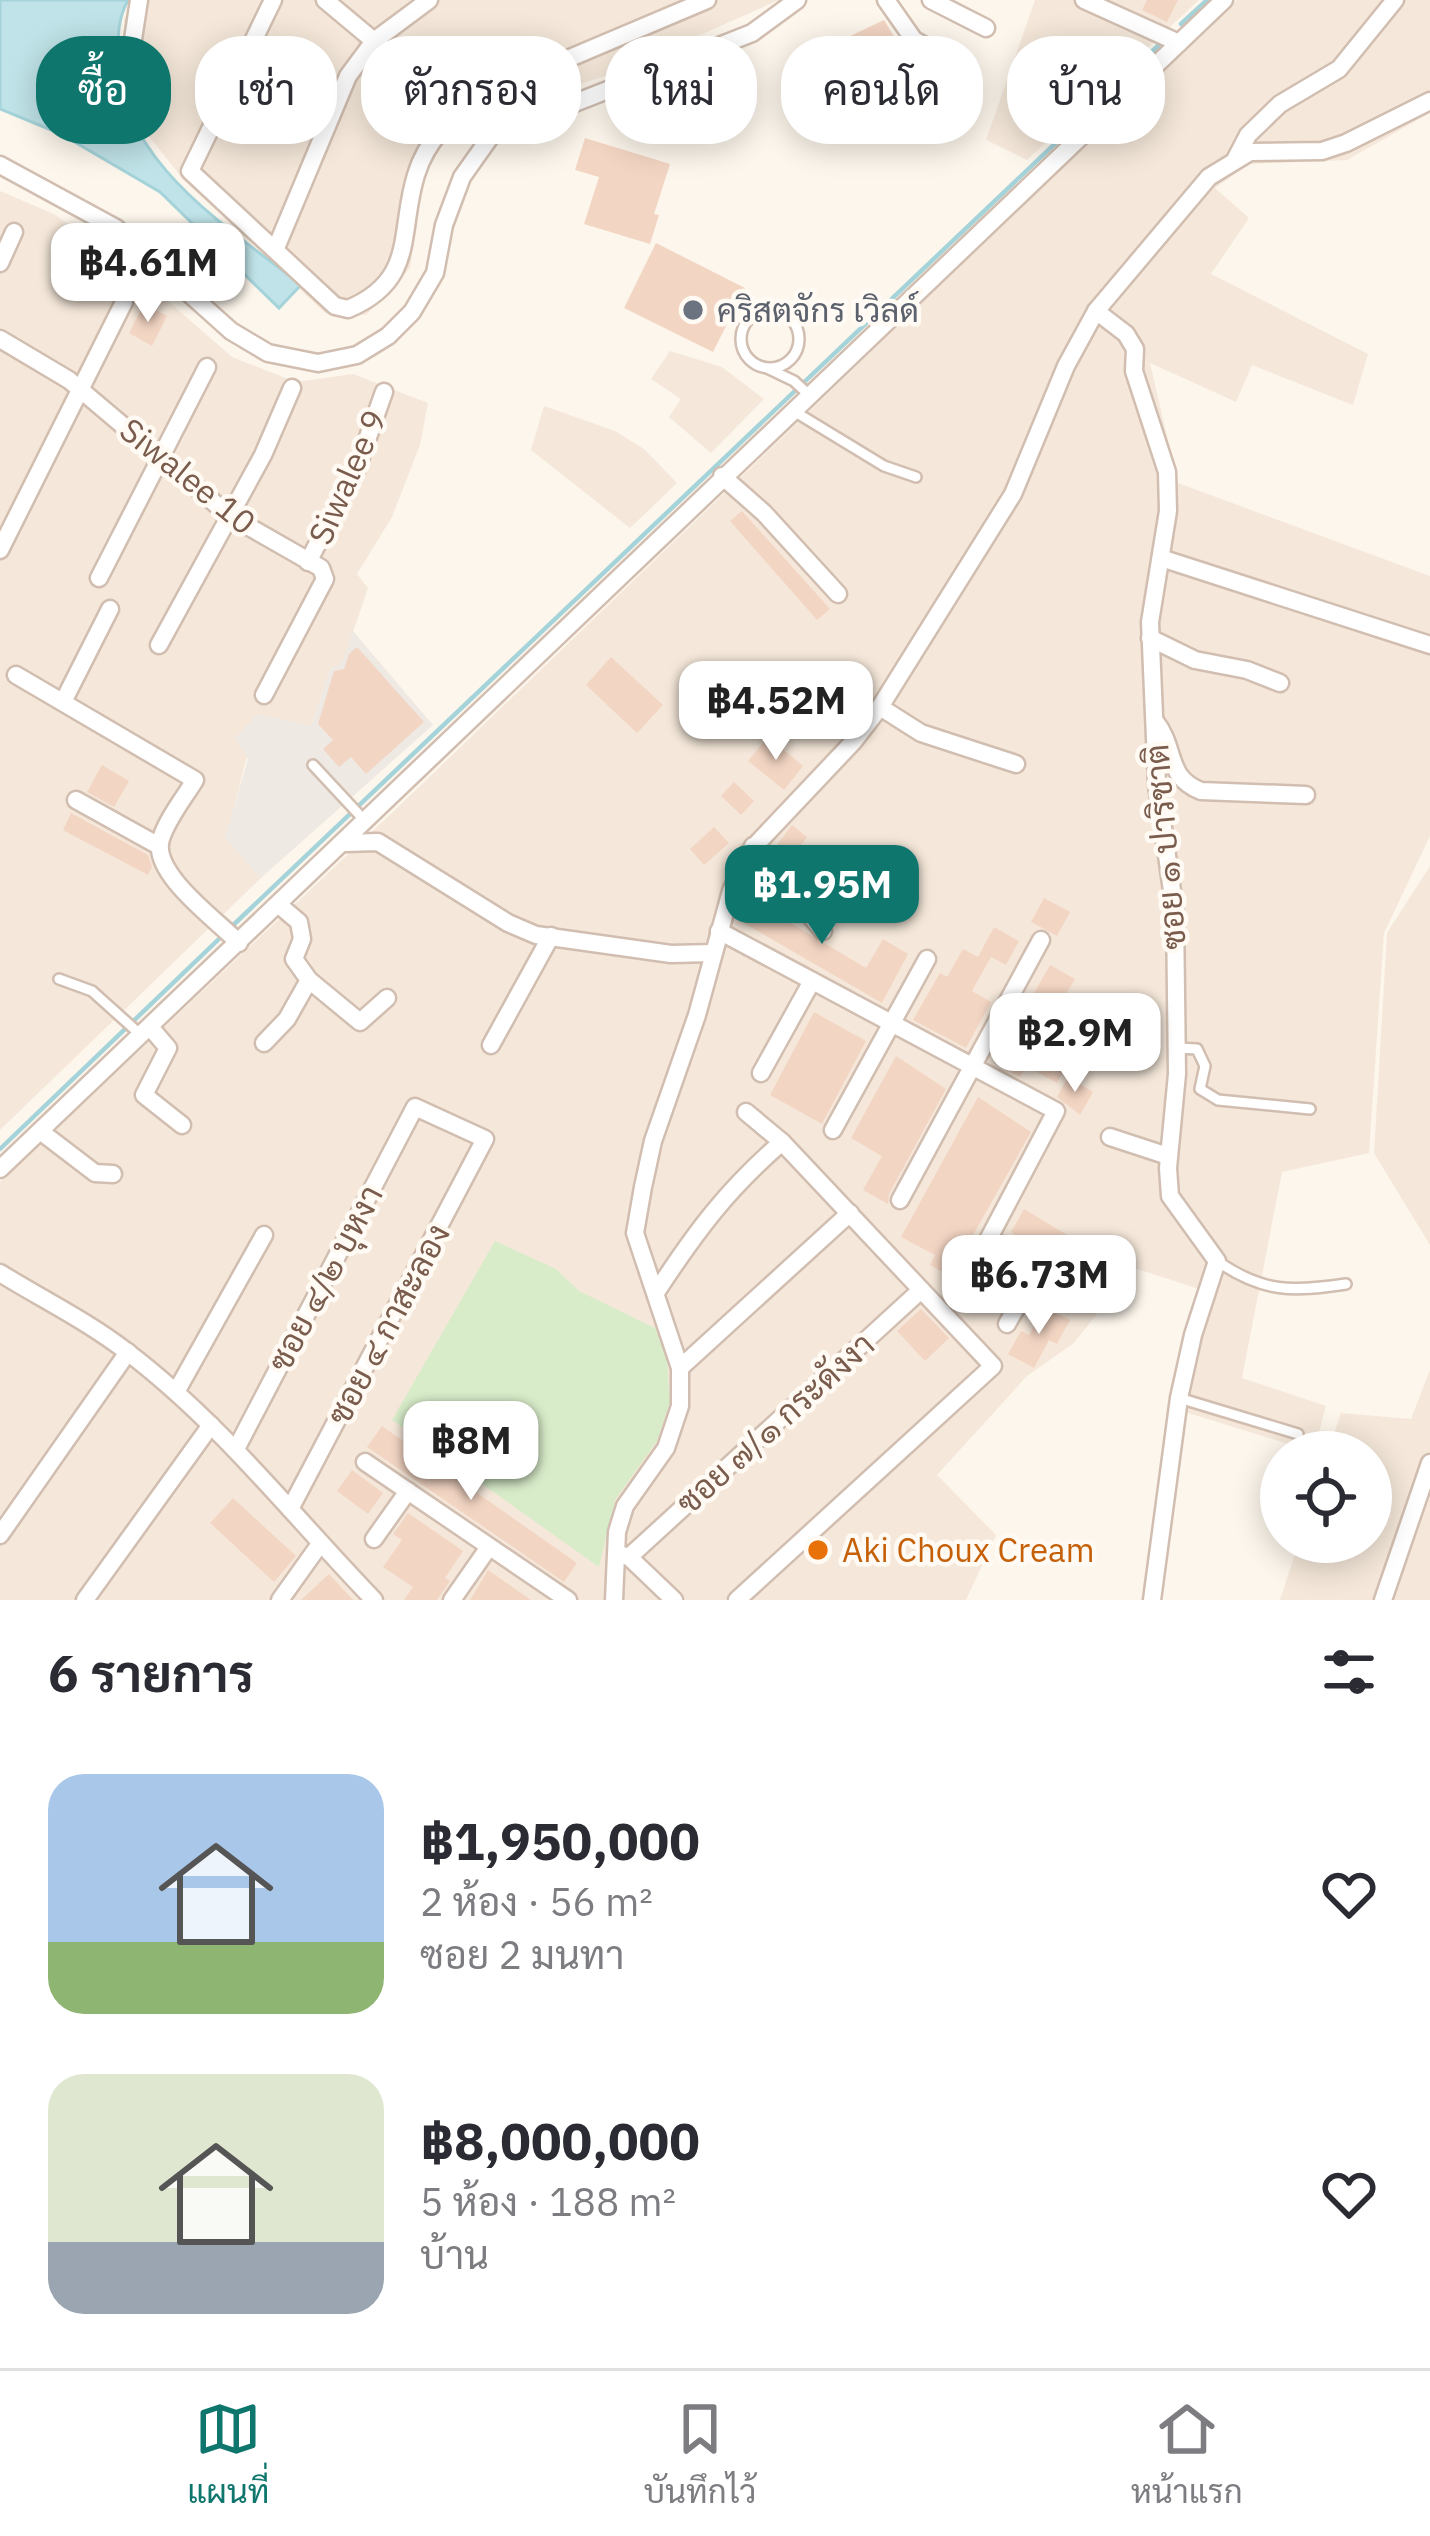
<!DOCTYPE html>
<html lang="th">
<meta charset="utf-8">
<style>
body{margin:0;font-family:"IBM Plex Sans",Sarabun,sans-serif;background:#f2f2f3;color:#2b2b33;height:100vh;display:flex;flex-direction:column;font-size:45px;white-space:nowrap}
*{box-sizing:border-box;margin:0}
p{font-size:39px;color:#7c7c81}
.icon{flex:none;width:66px;height:66px;fill:none;stroke:currentColor;stroke-width:2;stroke-linecap:round;stroke-linejoin:round}
.map{position:relative;height:1600px;overflow:hidden}
.side{display:flex;flex-direction:column;background:#fff;flex:1}
.side>*{flex:none}
.banner{position:absolute;left:36px;top:36px;width:1359px;height:108px;display:flex;gap:24px}
.fabs{position:absolute;left:1260px;top:1431px;display:grid;gap:24px}
.fabs a{display:grid;place-items:center;width:132px;height:132px;border-radius:50%;background:#fff;box-shadow:0 6px 30px #0003;font-size:60px}
.price{position:absolute;translate:-50% -102px;padding:0 27px;border-radius:24px;background:#fff;color:#222;font-size:39px;line-height:78px;filter:drop-shadow(0 3px 6px #0008)}
.price::after{content:'';position:absolute;left:50%;top:72px;width:36px;height:27px;margin-left:-18px;background:inherit;clip-path:polygon(0 0,100% 0,50% 100%)}
.price.on{background:#0f766e;color:#fff}
ul{padding:0;list-style:none}
li{display:flex;align-items:center;gap:36px;height:300px;padding:0 48px}
li span{display:grid;place-items:center;flex:none;width:336px;height:240px;border-radius:36px;color:#555}
li>.icon{margin-inline-start:auto}
span .icon{width:144px;height:144px;fill:#fffc;stroke-width:1}
li b{font-size:51px}
h2{display:flex;justify-content:space-between;align-items:center;height:144px;padding:0 48px;font-size:51px}
.pill{padding:0 42px;border-radius:48px;background:#fff;box-shadow:0 6px 30px #0003;font-size:42px;line-height:108px}
.pill.on{background:#0f766e;color:#fff}
.tabs{display:flex;justify-content:space-around;align-items:center;height:168px;border-top:3px solid #e1e1e2;background:#fff;font-size:33px;color:#7c7c81}
.tabs a{display:grid;justify-items:center;gap:6px}
.tabs .on{color:#0f766e}
.map>svg:first-child{display:block}
.residential{fill:#f5e8da}
.industrial{fill:#efe9e4}
.green{fill:#d8ecc9}
.water{fill:#bfe3e8;stroke:#a5d3da;stroke-width:3}
.lines{fill:none;stroke-linecap:round;stroke-linejoin:round}
.stream{stroke:#a5d3da;stroke-width:4.5}
.building{fill:#f3d5c3}
.lane-casing{stroke:#d1beb0;stroke-width:14}
.street-casing{stroke:#d1beb0;stroke-width:21}
.lane{stroke:#fff;stroke-width:9}
.street{stroke:#fff;stroke-width:16}
.worship-dot{fill:#6b7280;stroke:#fffaf3;stroke-width:4.5}
.food-dot{fill:#e8710a;stroke:#fffaf3;stroke-width:4.5}
.labels{text-anchor:middle;stroke-width:9;stroke-linejoin:round;paint-order:stroke}
.worship-label{font-size:33px;fill:#5b616d;stroke:#fffaf3;text-anchor:start}
.street-label{font-size:33px;fill:#7a5c4d;stroke:#fffaf3}
.food-label{font-size:33px;fill:#c56008;stroke:#fffaf3;text-anchor:start}
</style>
<div class="map">
<svg width="1430" height="1600" viewBox="0 0 1430 1600">
<rect width="100%" height="100%" fill="#fdf6ec"/>
<g class="residential">
<path d="M134 0H779L612 74 457 122 425 171 410 268 366 315 325 313 183 179 136 120 126 70 124 19Z"/>
<path d="M1035 0H1199L1027 160 986 140Z"/>
<path d="M1237 0H1430V113L1347 160 1249 164 1215 188 1249 218 1211 274 1368 354 1353 405 1252 365 1236 402 1150 363 1178 483 1430 576V836L1384 933 1369 1153 1282 1172 1242 1378 1326 1406 1314 1452 1169 1407 1202 1290 1125 1265 1110 1297 1074 1343 1027 1376 937 1475 996 1535 966 1600H0V1182L396 809Z"/>
<path d="M0 191 54 214 121 260 232 357 296 382 353 374 428 403 420 445 392 517 357 574 368 588 342 664 330 669 311 727 258 714 226 838 261 878 0 1130Z"/>
<path d="M670 351 722 367 764 399 711 453 669 417 681 399 651 379Z"/>
<path d="M544 406 615 431 644 449 677 483 630 528 531 450Z"/>
<path d="M1430 866V1245L1374 1153 1387 933Z"/>
<path d="M1430 1370V1600H1280L1299 1542H1371V1452H1328L1341 1413 1411 1419Z"/>
</g>
<path class="industrial" d="M353 631 433 725 261 878 225 838 248 759 235 738 258 714 311 726 330 669 342 663Z"/>
<path class="green" d="M495 1241 556 1269 579 1291 655 1328 667 1360 670 1402 657 1441 615 1500 599 1567 392 1420Z"/>
<path class="water" d="M0 0H128C118 19 118 33 118 54 117 160 227 226 301 285L279 308 160 192 61 134 0 109Z"/>
<g class="lines">
<g class="stream">
<path d="M1181 24 1207 0"/>
<path d="M229 929 1163 41"/>
<path d="M0 1149 221 937"/>
</g>
</g>
<g class="building">
<path d="M1147 0H1178L1167 22 1142 10Z"/>
<path d="M884 20 900 46 804 91 791 64Z"/>
<path d="M585 138 670 164 654 214 659 215 650 244 584 224 599 177 575 170Z"/>
<path d="M656 243 745 288 713 352 624 308Z"/>
<path d="M144 304 167 316 152 346 129 333Z"/>
<path d="M742 511 830 609 817 620 730 521Z"/>
<path d="M357 647 424 722 366 774 351 757 339 767 323 749 333 740 318 724 334 671 344 669 349 654Z"/>
<path d="M611 657 663 705 637 733 586 685Z"/>
<path d="M768 737 803 766 784 790 748 761Z"/>
<path d="M102 765 129 781 114 807 87 792Z"/>
<path d="M734 782 754 801 741 815 721 796Z"/>
<path d="M71 813 148 855 152 867 148 875 63 830Z"/>
<path d="M792 825 807 837 794 854 791 852 780 859 773 850Z"/>
<path d="M714 827 729 843 704 865 690 849Z"/>
<path d="M755 883 768 885 781 900 774 913 866 968 883 939 908 954 882 1003 737 919Z"/>
<path d="M1044 898 1070 912 1057 936 1031 922Z"/>
<path d="M994 927 1019 941 1006 965 991 957 972 991 991 1002 966 1048 913 1020 940 973 947 977 963 949 978 957Z"/>
<path d="M1050 965 1075 979 1038 1042 1070 1060 1057 1083 1026 1066 1020 1077 994 1063Z"/>
<path d="M814 1012 866 1041 822 1124 770 1095Z"/>
<path d="M896 1056 946 1089 889 1194 888 1204 863 1190 882 1156 851 1138Z"/>
<path d="M1068 1077 1093 1092 1080 1115 1057 1097Z"/>
<path d="M978 1097 1031 1132 963 1253 968 1256 955 1279 930 1265 935 1255 901 1237Z"/>
<path d="M1024 1209 1077 1241 1072 1249 1105 1267 1095 1285 1011 1232Z"/>
<path d="M987 1273 1012 1287 999 1310 974 1296Z"/>
<path d="M1044 1306 1070 1320 1057 1344 1049 1340 1034 1368 1008 1354 1021 1331 1029 1335Z"/>
<path d="M921 1309 949 1338 925 1361 897 1331Z"/>
<path d="M382 1426 577 1563 564 1582 367 1447Z"/>
<path d="M352 1470 383 1493 368 1514 337 1491Z"/>
<path d="M233 1498 296 1556 274 1582 210 1523Z"/>
<path d="M408 1513 463 1551 445 1578 450 1581 437 1600H404L413 1587 383 1567 402 1540 393 1534Z"/>
<path d="M488 1570 531 1600H470Z"/>
<path d="M329 1574 353 1600H301Z"/>
</g>
<g class="lines">
<g class="lane-casing">
<g id="lane">
<circle cx="770" cy="339" r="29"/>
<path d="M767 368 794 381 808 394"/>
<path d="M792 410 884 466 916 477"/>
<path d="M313 765 366 822"/>
<path d="M59 979 92 991 141 1035"/>
<path d="M1177 1048 1197 1049 1205 1066 1200 1089 1218 1100 1310 1109"/>
<path d="M1217 1261C1263 1293 1293 1292 1346 1284"/>
<path d="M1179 1398 1298 1434"/>
</g>
</g>
<g class="street-casing">
<g id="street">
<path d="M273 0 190 171 335 306 348 309C417 280 398 233 416 175 426 141 451 117 480 96L707 0"/>
<path d="M325 0 459 112"/>
<path d="M886 0 914 40 969 71"/>
<path d="M931 0 986 28"/>
<path d="M1084 0 1179 43"/>
<path d="M132 46 139 0"/>
<path d="M1236 158 1248 135 1280 104 1339 69 1395 0"/>
<path d="M0 165 116 228 231 331 268 353 318 363 357 355 388 336 412 312 435 273 444 225 462 177 491 136 752 33 797 0"/>
<path d="M276 248 348 76 374 41 429 0"/>
<path d="M0 263 14 232"/>
<path d="M1096 311 1126 334 1135 349 1134 371 1167 472 1168 511 1150 622 1157 785 1175 912 1177 1074 1168 1168 1170 1196 1217 1261 1193 1335 1179 1398 1152 1600"/>
<path d="M0 339 69 380 230 516 321 568 325 579 264 695"/>
<path d="M722 476 764 513 838 594"/>
<path d="M0 550 124 302"/>
<path d="M1161 558 1430 645"/>
<path d="M308 562 357 468 384 392"/>
<path d="M99 578 207 367"/>
<path d="M1150 638 1195 660 1247 670 1280 683"/>
<path d="M159 645 263 455 292 388"/>
<path d="M16 675 195 780C184 798 167 819 161 839 150 873 217 920 239 943"/>
<path d="M63 702 110 609"/>
<path d="M880 707 921 733 1016 764"/>
<path d="M1155 721C1177 749 1165 777 1201 791L1306 795"/>
<path d="M76 800 159 846"/>
<path d="M345 843 378 842 508 923 536 935 671 954 713 953"/>
<path d="M753 846 823 931"/>
<path d="M719 931 1056 1111 989 1238 1089 1296"/>
<path d="M309 980 360 1022 387 998"/>
<path d="M150 1027 168 1048 144 1095 182 1125"/>
<path d="M264 1043 287 1019 309 980 294 959 302 939 299 922 279 905"/>
<path d="M491 1045 551 936"/>
<path d="M761 1073 812 981"/>
<path d="M833 1130 927 959"/>
<path d="M40 1131 95 1173 113 1174"/>
<path d="M1110 1137 1168 1156"/>
<path d="M0 1169 1224 0"/>
<path d="M900 1200 1041 940"/>
<path d="M0 1273C42 1299 87 1321 126 1351 220 1422 293 1516 374 1600"/>
<path d="M657 1291C697 1230 727 1190 782 1142"/>
<path d="M1007 1324 1039 1268"/>
<path d="M680 1368 850 1213"/>
<path d="M176 1392 264 1235"/>
<path d="M236 1449 415 1107 485 1139 290 1509"/>
<path d="M365 1462 568 1600"/>
<path d="M0 1535 128 1352"/>
<path d="M374 1539 408 1491"/>
<path d="M622 1555 629 1557 674 1600"/>
<path d="M629 1557 921 1290"/>
<path d="M85 1600 211 1425"/>
<path d="M280 1600 320 1544"/>
<path d="M452 1600 489 1547"/>
<path d="M614 1600 617 1532 625 1506 666 1448 680 1406V1368L635 1233 643 1187 653 1141 697 1015 731 891 749 852 853 742 880 707 1013 494 1066 366 1096 311 1209 177 1250 152 1322 151 1346 143 1430 101"/>
<path d="M737 1600 993 1366 782 1142 746 1112"/>
<path d="M1383 1600 1430 1463"/>
</g>
</g>
<use href="#lane" class="lane"/>
<use href="#street" class="street"/>
</g>
<circle class="worship-dot" cx="693" cy="310" r="12"/>
<circle class="food-dot" cx="818" cy="1550" r="12"/>
<g class="labels">
<g class="worship-label">
<text x="717" y="322">คริสตจักร เวิลด์</text>
</g>
<g class="street-label">
<text transform="translate(188 476) rotate(39)" y="12">Siwalee 10</text>
<text transform="translate(347 477) rotate(-66)" y="12">Siwalee 9</text>
<text transform="translate(1165 847) rotate(-95)" y="12">ซอย ๑ ปาริชาติ</text>
<text transform="translate(325 1278) rotate(-62)" y="12">ซอย ๔/๒ บุหงา</text>
<text transform="translate(388 1324) rotate(-62)" y="12">ซอย ๔ กาสะลอง</text>
<text transform="translate(775 1423) rotate(-42)" y="12">ซอย ๗/๑ กระดังงา</text>
</g>
<g class="food-label">
<text x="842" y="1562">Aki Choux Cream</text>
</g>
</g>
</svg>
<div class="fabs">
<a><svg class="icon" aria-label="locate" viewBox="0 0 24 24"><circle cx="12" cy="12" r="6"/><path d="M12 2v4M12 18v4M2 12h4M18 12h4"/></svg></a>
</div>
<b class="price" style="left:148px;top:325px">฿4.61M</b>
<b class="price" style="left:776px;top:763px">฿4.52M</b>
<b class="price on" style="left:822px;top:947px">฿1.95M</b>
<b class="price" style="left:1075px;top:1095px">฿2.9M</b>
<b class="price" style="left:1039px;top:1337px">฿6.73M</b>
<b class="price" style="left:471px;top:1503px">฿8M</b>
<div class="banner">
<a class="pill on">ซื้อ</a>
<a class="pill">เช่า</a>
<a class="pill">ตัวกรอง</a>
<a class="pill">ใหม่</a>
<a class="pill">คอนโด</a>
<a class="pill">บ้าน</a>
</div>
</div>
<section class="side">
<h2>6 รายการ<svg class="icon" aria-label="filters" viewBox="0 0 24 24"><path d="M4 7h16M4 17h16"/><circle cx="9" cy="7" r="2"/><circle cx="15" cy="17" r="2"/></svg></h2>
<ul>
<li><span style="background:linear-gradient(#a9c7e8 70%,#8fb573 0)"><svg class="icon" aria-label="home" viewBox="0 0 24 24"><path d="M3 11l9-7 9 7M6 9v11h12V9"/></svg></span><div><b>฿1,950,000</b><p>2 ห้อง · 56 m²</p><p>ซอย 2 มนทา</p></div><svg class="icon" aria-label="heart" viewBox="0 0 24 24"><path d="M12 20l-8-8c-3-5 5-10 8-4 3-6 11-1 8 4z"/></svg></li>
<li><span style="background:linear-gradient(#dfe7d0 70%,#9aa5b1 0)"><svg class="icon" aria-label="home" viewBox="0 0 24 24"><path d="M3 11l9-7 9 7M6 9v11h12V9"/></svg></span><div><b>฿8,000,000</b><p>5 ห้อง · 188 m²</p><p>บ้าน</p></div><svg class="icon" aria-label="heart" viewBox="0 0 24 24"><path d="M12 20l-8-8c-3-5 5-10 8-4 3-6 11-1 8 4z"/></svg></li>
</ul>
</section>
<nav class="tabs">
<a class="on"><svg class="icon" aria-label="map" viewBox="0 0 24 24"><path d="M3 6l6-2 6 2 6-2v14l-6 2-6-2-6 2zM9 4v14M15 6v14"/></svg>แผนที่</a>
<a><svg class="icon" aria-label="saved" viewBox="0 0 24 24"><path d="M7 4h10v16l-5-4-5 4z"/></svg>บันทึกไว้</a>
<a><svg class="icon" aria-label="home" viewBox="0 0 24 24"><path d="M3 11l9-7 9 7M6 9v11h12V9"/></svg>หน้าแรก</a>
</nav>
